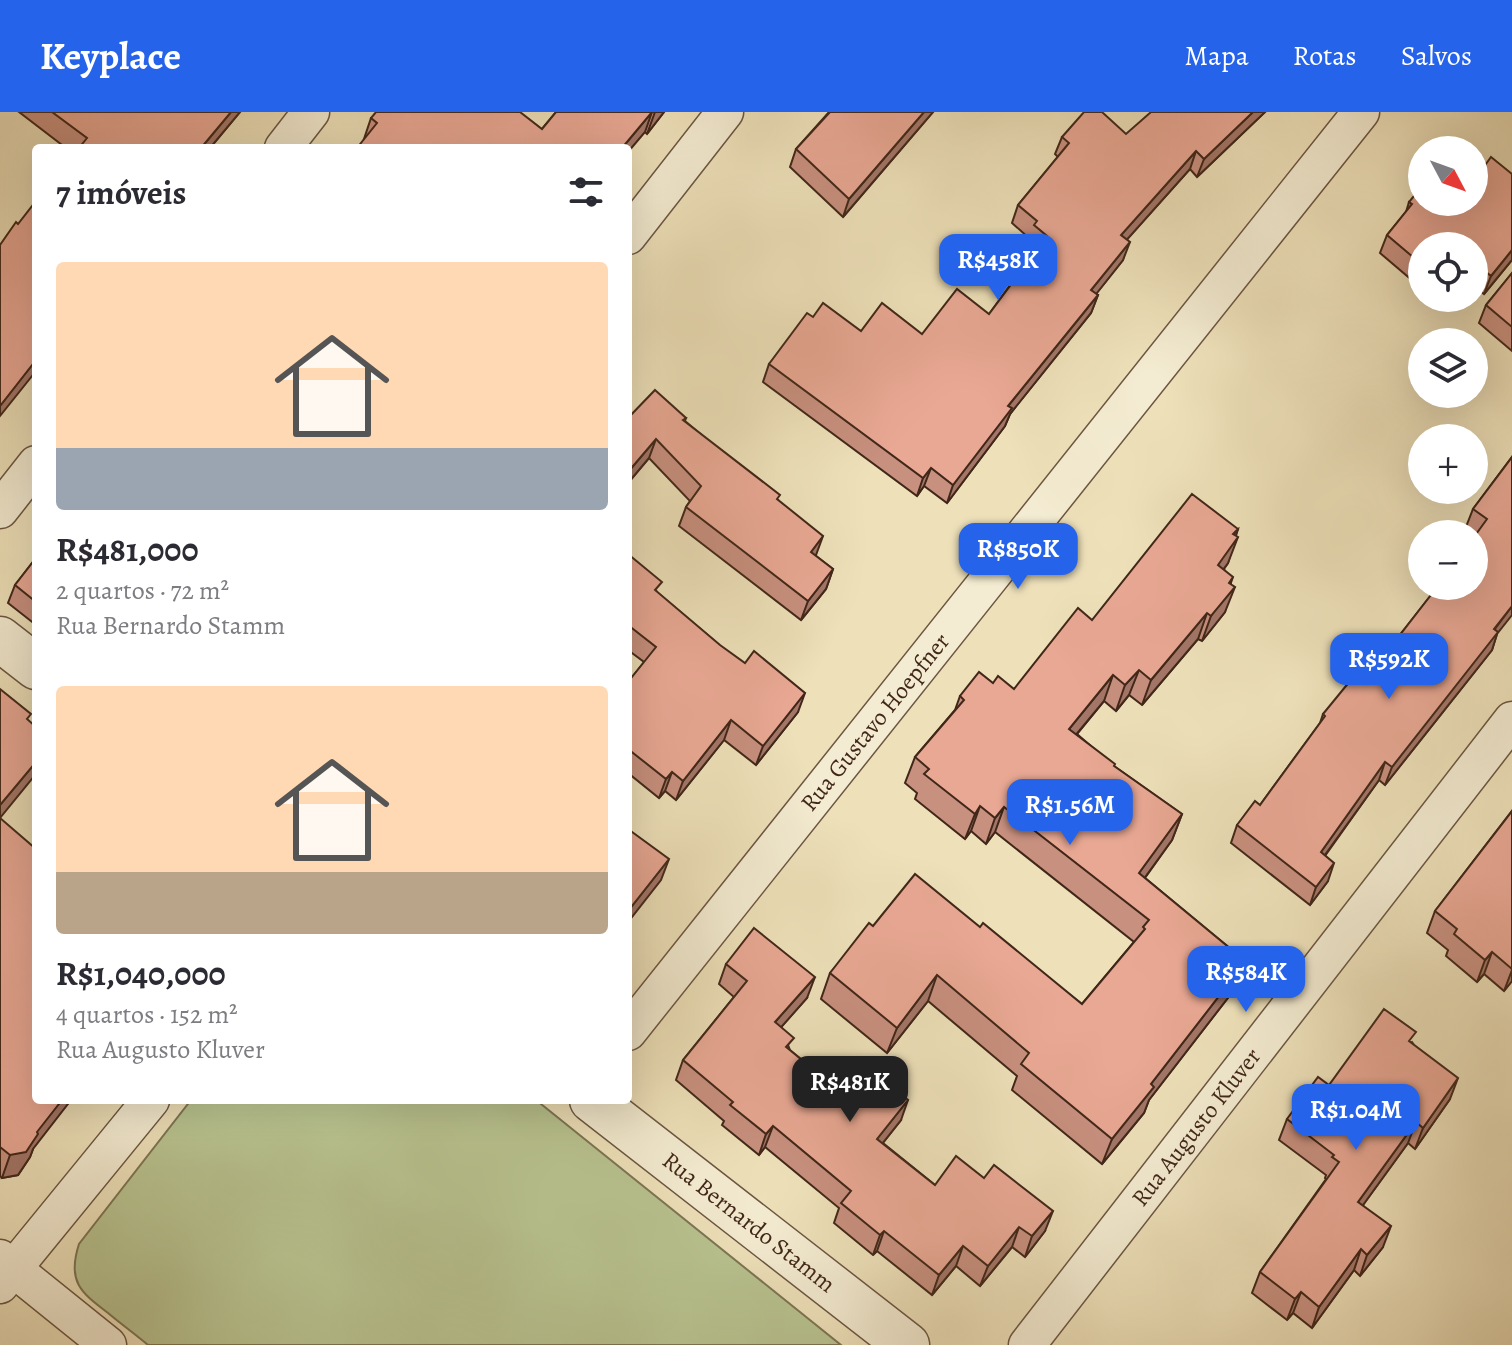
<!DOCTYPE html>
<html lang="pt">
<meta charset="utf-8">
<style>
body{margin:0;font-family:Alegreya,serif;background:#f7f7f7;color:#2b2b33;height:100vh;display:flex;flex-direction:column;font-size:30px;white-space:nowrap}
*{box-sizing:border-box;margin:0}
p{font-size:26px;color:#7c7c81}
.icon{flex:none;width:44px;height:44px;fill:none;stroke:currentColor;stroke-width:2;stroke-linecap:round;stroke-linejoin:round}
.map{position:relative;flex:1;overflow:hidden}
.details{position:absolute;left:32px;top:32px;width:600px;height:960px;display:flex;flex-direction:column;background:#fff;border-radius:8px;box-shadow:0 8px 32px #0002}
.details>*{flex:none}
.needle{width:52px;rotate:131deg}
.buttons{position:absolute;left:1408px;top:24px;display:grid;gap:16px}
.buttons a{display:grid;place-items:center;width:80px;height:80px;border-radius:50%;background:#fff;box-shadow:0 8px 32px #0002;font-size:40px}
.price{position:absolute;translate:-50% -68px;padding:0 18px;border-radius:16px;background:#2563eb;color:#fff;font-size:26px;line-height:52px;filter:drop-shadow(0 2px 4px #0008)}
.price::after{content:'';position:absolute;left:50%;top:48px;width:24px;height:18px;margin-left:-12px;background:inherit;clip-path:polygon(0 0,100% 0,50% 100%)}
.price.on{background:#222;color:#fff}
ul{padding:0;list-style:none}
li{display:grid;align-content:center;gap:16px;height:424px;padding:0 24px}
li span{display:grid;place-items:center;height:248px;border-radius:8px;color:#555}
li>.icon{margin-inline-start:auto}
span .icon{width:144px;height:144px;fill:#fffc;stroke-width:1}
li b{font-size:34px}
h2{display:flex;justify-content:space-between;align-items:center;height:96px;padding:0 24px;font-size:34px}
header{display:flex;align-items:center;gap:48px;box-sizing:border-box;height:112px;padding:0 40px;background:#2563eb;color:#fff}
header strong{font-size:38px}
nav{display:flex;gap:44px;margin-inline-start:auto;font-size:28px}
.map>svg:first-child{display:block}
.green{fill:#b8c390;stroke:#7c7554;stroke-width:2}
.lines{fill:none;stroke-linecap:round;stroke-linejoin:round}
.minor-casing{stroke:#6c5641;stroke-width:39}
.tertiary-casing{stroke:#6c5641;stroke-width:47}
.minor{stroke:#f4ecd2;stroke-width:36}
.tertiary{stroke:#f4ecd2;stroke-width:44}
.wall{fill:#c8907f;stroke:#412719;stroke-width:2}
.shaded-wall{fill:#a37668;stroke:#412719;stroke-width:2}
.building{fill:#e9a894;stroke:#412719;stroke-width:2}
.labels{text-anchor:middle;stroke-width:6;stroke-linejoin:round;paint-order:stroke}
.street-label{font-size:24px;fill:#412719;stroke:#f4ecd2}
</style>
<header>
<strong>Keyplace</strong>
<nav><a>Mapa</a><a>Rotas</a><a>Salvos</a></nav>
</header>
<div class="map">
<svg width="1512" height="1233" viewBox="0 0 1512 1233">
<rect width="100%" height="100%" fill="#eee1ba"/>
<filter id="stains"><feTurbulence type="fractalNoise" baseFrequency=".0025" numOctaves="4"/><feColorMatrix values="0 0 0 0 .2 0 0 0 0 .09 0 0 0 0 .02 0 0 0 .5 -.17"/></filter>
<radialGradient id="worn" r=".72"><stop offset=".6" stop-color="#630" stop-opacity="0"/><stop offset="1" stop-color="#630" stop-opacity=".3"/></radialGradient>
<path class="green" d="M191 988H536L841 1233H148C135 1222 121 1212 108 1201 80 1180 67 1169 79 1132Z"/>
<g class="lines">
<g class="minor-casing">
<g id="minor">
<path d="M283 36 311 0"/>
<path d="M628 124 725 0"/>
<path d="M0 398 36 352"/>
<path d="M628 920 1361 0"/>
<path d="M0 1146 108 1233"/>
<path d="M0 1173 151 988"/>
<path d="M1027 1233 1512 608"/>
</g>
</g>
<g class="tertiary-casing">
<g id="tertiary">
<path d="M0 527 36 555"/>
<path d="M592 988 907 1233"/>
</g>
</g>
<use href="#minor" class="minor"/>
<use href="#tertiary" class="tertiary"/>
</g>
<g class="wall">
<path d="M19 0H240L210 36H66Z"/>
<path d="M556 0H664L647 22 645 20 364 27 371 6 542 17Z"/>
<path d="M829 0H933L843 105 790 55 796 37Z"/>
<path d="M1265 0 1197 65 1190 57 1127 127 1123 148 1096 182 1098 183 1091 201 1010 302 1005 314 947 391 924 374 917 384 763 270 769 252 813 205 861 219 922 222 989 202 1036 138 1028 131 1029 126 1012 111 1018 93 1058 45 1055 42 1062 25 1126 22Z"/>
<path d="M1409 90 1512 148 1484 182 1474 174V134H1422V159L1413 169 1380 141 1387 123 1406 100Z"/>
<path d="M1512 161V239L1479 211 1486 193Z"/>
<path d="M628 306H686L685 309 778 388 816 444 833 457 826 477 801 508 679 414 686 395 690 389 649 346 628 371Z"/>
<path d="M1512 345 1497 522 1492 538 1385 673 1379 668 1325 744 1328 769 1310 793 1231 731 1237 713 1260 693 1320 611 1323 602 1385 542 1438 474 1476 422 1466 415 1473 397Z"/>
<path d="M1238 417 1228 451 1224 457 1231 472 1225 500 1202 529 1198 527 1142 593 1129 583 1116 599 1104 589 1077 622 1114 654 1182 702 1172 728 1145 766 1232 838 1230 842 1243 853 1234 878 1149 988 1144 1001 1102 1052 1012 978 1017 964 928 889 887 941 821 887 830 861 873 814 980 815 1082 892 1134 830 995 720 986 732 971 719 965 727 915 687 917 681 905 671 915 645 955 598 960 584 993 571 1014 577 1092 508Z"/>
<path d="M628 442 658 481 798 600 756 653 724 628 676 688 665 679 659 686 628 661V570L644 550 628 538Z"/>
<path d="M36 446V513L8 491 15 473Z"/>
<path d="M1512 699V869L1504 879 1484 862 1477 870 1446 844 1448 838 1427 821 1435 799Z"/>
<path d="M0 706 33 1037 30 1045 18 1063 2 1066 0 1064Z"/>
<path d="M726 852 807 886 781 915 790 938 841 980 901 1008 883 1031 935 1073 1045 1119 1025 1145 1012 1135 980 1174 956 1154 932 1183 877 1139 873 1143 834 1111 839 1096 765 1035 759 1043 722 1013 724 1009 676 968 683 948 734 885 719 872Z"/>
<path d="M1412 930 1450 987 1415 1037 1408 1031 1363 1093 1383 1135 1360 1164 1354 1158 1312 1216 1293 1201 1287 1208 1252 1181 1260 1160 1326 1067 1325 1066 1326 1063 1279 1028 1287 1007 1329 973Z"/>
</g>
<g class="shaded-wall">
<path d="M231 0H240L210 36H201Z"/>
<path d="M652 0 645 20 628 40V36H622Z"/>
<path d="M655 0H664L647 22Z"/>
<path d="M924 0H933L843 105 849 87Z"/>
<path d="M1253 0H1265L1197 65 1204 47Z"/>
<path d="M1196 39 1190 57 1115 141 1121 123Z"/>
<path d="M1130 130 1123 148 1085 196 1091 178Z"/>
<path d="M1512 138V148L1484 182 1491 164Z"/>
<path d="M1422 149V159L1413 169 1420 151Z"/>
<path d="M1098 183 1091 201 1010 302 1005 314 947 391 953 373 1008 294Z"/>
<path d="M36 248V259L0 304V294Z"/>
<path d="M656 327 649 346 628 371V360Z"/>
<path d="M931 356 924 374 917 384 923 366Z"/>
<path d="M1238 417 1232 433 1238 425 1228 451 1208 478 1218 453 1233 422Z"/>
<path d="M823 424 816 443 804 460 811 440Z"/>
<path d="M833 457 826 477 801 508 808 489Z"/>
<path d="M1233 465 1226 485 1235 475 1225 500 1202 529 1211 504Z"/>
<path d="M1512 494V503L1497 522 1492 538 1385 673 1392 655Z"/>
<path d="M1207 501 1198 527 1142 593 1151 568Z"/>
<path d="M1139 558 1129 583 1116 599 1125 573Z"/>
<path d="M1113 563 1104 589 1060 642 1069 617Z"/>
<path d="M805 581 798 600 756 653 763 634Z"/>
<path d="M731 608 724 628 676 688 683 669Z"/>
<path d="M36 650V662L0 706V693Z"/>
<path d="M1385 650 1379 668 1314 758 1321 740Z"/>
<path d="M672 660 665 679 659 686 666 667Z"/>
<path d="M980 694 971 719 965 727 975 702Z"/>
<path d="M1004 695 995 720 986 732 995 706Z"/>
<path d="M1182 702 1172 728 1130 786 1139 761Z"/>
<path d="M669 747 661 768 628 810V799Z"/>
<path d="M1334 751 1328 769 1310 793 1316 775Z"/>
<path d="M1492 840 1484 862 1477 870 1485 848Z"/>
<path d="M1243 853 1234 878 1149 988 1144 1001 1102 1052 1112 1027 1151 972Z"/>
<path d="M1512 858V869L1504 879Z"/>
<path d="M937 863 928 889 887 941 897 916Z"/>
<path d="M815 865 807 886 768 930 775 910Z"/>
<path d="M1458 966 1450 987 1415 1037 1423 1016Z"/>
<path d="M62 988H71L33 1037 30 1045 18 1063 2 1066 10 1043Z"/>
<path d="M908 988 901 1008 870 1047 877 1027Z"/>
<path d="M1416 1010 1408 1031 1350 1111 1358 1090Z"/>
<path d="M773 1014 765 1035 759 1043 766 1022Z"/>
<path d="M1053 1099 1045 1119 1025 1145 1032 1124Z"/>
<path d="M1391 1114 1383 1135 1360 1164 1367 1143Z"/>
<path d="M1019 1115 1012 1135 980 1174 988 1154Z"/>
<path d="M884 1119 877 1139 873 1143 880 1123Z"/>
<path d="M963 1134 956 1154 932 1183 939 1163Z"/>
<path d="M1361 1137 1354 1158 1312 1216 1319 1195Z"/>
<path d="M1301 1180 1293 1201 1287 1208 1295 1187Z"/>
</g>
<g class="building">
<path d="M52 0H231L201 36H79L87 26Z"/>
<path d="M376 0H520L542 17 556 0H652L622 36H357L377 11 371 6Z"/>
<path d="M830 0H924L849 87 796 37Z"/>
<path d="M1084 0H1102L1126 22 1151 0H1253L1204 47 1196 39 1121 123 1130 130 1091 178 1098 183 1008 294 1012 296 953 373 931 356 923 366 769 252 807 201 813 205 823 191 861 219 882 191 922 222 957 177 989 202 1047 124 1034 113 1037 109 1018 93 1069 31 1062 25Z"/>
<path d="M1456 33 1462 38H1452Z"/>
<path d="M1491 45 1512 62V138L1491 164 1474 150V134H1454L1443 125 1435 134H1422V149L1420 151 1387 123 1412 92 1409 90 1422 74V90H1474V48L1483 56Z"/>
<path d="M36 89V248L0 294V133L16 110 18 112Z"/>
<path d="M1512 161V215L1486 193Z"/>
<path d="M655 278 686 306 683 308 780 383 777 387 823 424 811 440 833 457 808 489 686 395 701 374 656 327 628 360V306Z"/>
<path d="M1512 345V494L1494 517 1498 520 1392 655 1385 650 1321 740 1334 751 1316 775 1237 713 1255 689 1260 693 1325 604 1323 602 1377 536 1385 542 1438 474H1474V425L1487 407 1473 397Z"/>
<path d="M1192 382 1238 417 1233 422 1238 425 1218 453 1233 465 1229 471 1235 475 1211 504 1207 501 1151 568 1139 558 1125 573 1113 563 1069 617 1115 652 1114 654 1182 702 1139 761 1232 838 1229 842 1243 853 1151 972 1154 975 1112 1027 1021 952 1029 941 937 863 897 916 830 861 869 811 873 814 915 762 980 815 983 811 1082 892 1145 817 1143 815 1149 808 1004 695 995 706 980 694 975 702 924 662 929 657 915 645 964 588 960 584 979 560 993 571 998 564 1014 577 1078 496 1092 508Z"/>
<path d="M628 442 662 470 655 478 720 533 745 551 754 539 805 581 763 634 731 608 683 669 672 660 666 667 628 637V570L656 535 628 513Z"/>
<path d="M36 446V490L15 473Z"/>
<path d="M0 577 31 602 27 607 36 615V650L0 693Z"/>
<path d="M1512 699V857L1492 840 1485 848 1454 822 1457 817 1435 799Z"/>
<path d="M0 706 36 737V988H62L37 1020 38 1022 26 1040 10 1043 0 1035Z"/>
<path d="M628 717 669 747 628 799Z"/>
<path d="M754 816 815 865 775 910 794 926 786 935 841 980 863 952 908 988 877 1027 935 1073 956 1044 984 1066 994 1053 1053 1099 1032 1124 1019 1115 988 1154 963 1134 939 1163 884 1119 880 1123 841 1091 851 1079 773 1014 766 1022 730 993 733 990 683 948 747 869 726 852Z"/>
<path d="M1384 897 1416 920 1409 929 1458 966 1423 1016 1416 1010 1358 1090 1391 1114 1367 1143 1361 1137 1319 1195 1301 1180 1295 1187 1260 1160 1339 1050 1332 1045 1334 1043 1287 1007 1318 965 1329 973Z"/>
</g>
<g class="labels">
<g class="street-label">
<text transform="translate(875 610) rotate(-51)" y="8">Rua Gustavo Hoepfner</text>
<text transform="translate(1196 1015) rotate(-52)" y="8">Rua Augusto Kluver</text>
<text transform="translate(749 1110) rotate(38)" y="8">Rua Bernardo Stamm</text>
</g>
</g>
<rect width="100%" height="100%" filter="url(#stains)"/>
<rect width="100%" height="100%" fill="url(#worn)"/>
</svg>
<div class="buttons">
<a><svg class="needle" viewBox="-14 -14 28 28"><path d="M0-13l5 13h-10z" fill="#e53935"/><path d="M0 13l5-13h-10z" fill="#7c7c81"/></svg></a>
<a><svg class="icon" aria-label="locate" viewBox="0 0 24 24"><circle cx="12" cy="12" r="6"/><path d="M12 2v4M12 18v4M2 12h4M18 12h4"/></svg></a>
<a><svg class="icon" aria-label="layers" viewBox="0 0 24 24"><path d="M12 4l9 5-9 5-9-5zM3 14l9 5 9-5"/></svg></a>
<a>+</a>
<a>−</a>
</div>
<b class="price" style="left:998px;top:190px">R$458K</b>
<b class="price" style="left:1018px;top:479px">R$850K</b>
<b class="price" style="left:1389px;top:589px">R$592K</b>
<b class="price" style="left:1070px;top:735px">R$1.56M</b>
<b class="price" style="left:1246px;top:902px">R$584K</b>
<b class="price on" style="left:850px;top:1012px">R$481K</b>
<b class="price" style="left:1356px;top:1040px">R$1.04M</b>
<section class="details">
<h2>7 imóveis<svg class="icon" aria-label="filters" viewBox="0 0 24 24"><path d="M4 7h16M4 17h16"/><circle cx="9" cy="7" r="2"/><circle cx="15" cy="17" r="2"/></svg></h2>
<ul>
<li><span style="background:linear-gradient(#ffd9b3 75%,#9aa5b1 0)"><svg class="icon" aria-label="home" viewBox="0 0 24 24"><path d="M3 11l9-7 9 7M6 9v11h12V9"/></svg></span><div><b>R$481,000</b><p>2 quartos · 72 m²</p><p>Rua Bernardo Stamm</p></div></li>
<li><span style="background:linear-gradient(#ffd9b3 75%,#b9a48a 0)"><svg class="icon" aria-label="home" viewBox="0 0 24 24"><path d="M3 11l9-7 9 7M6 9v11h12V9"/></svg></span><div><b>R$1,040,000</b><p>4 quartos · 152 m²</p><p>Rua Augusto Kluver</p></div></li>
</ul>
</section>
</div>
